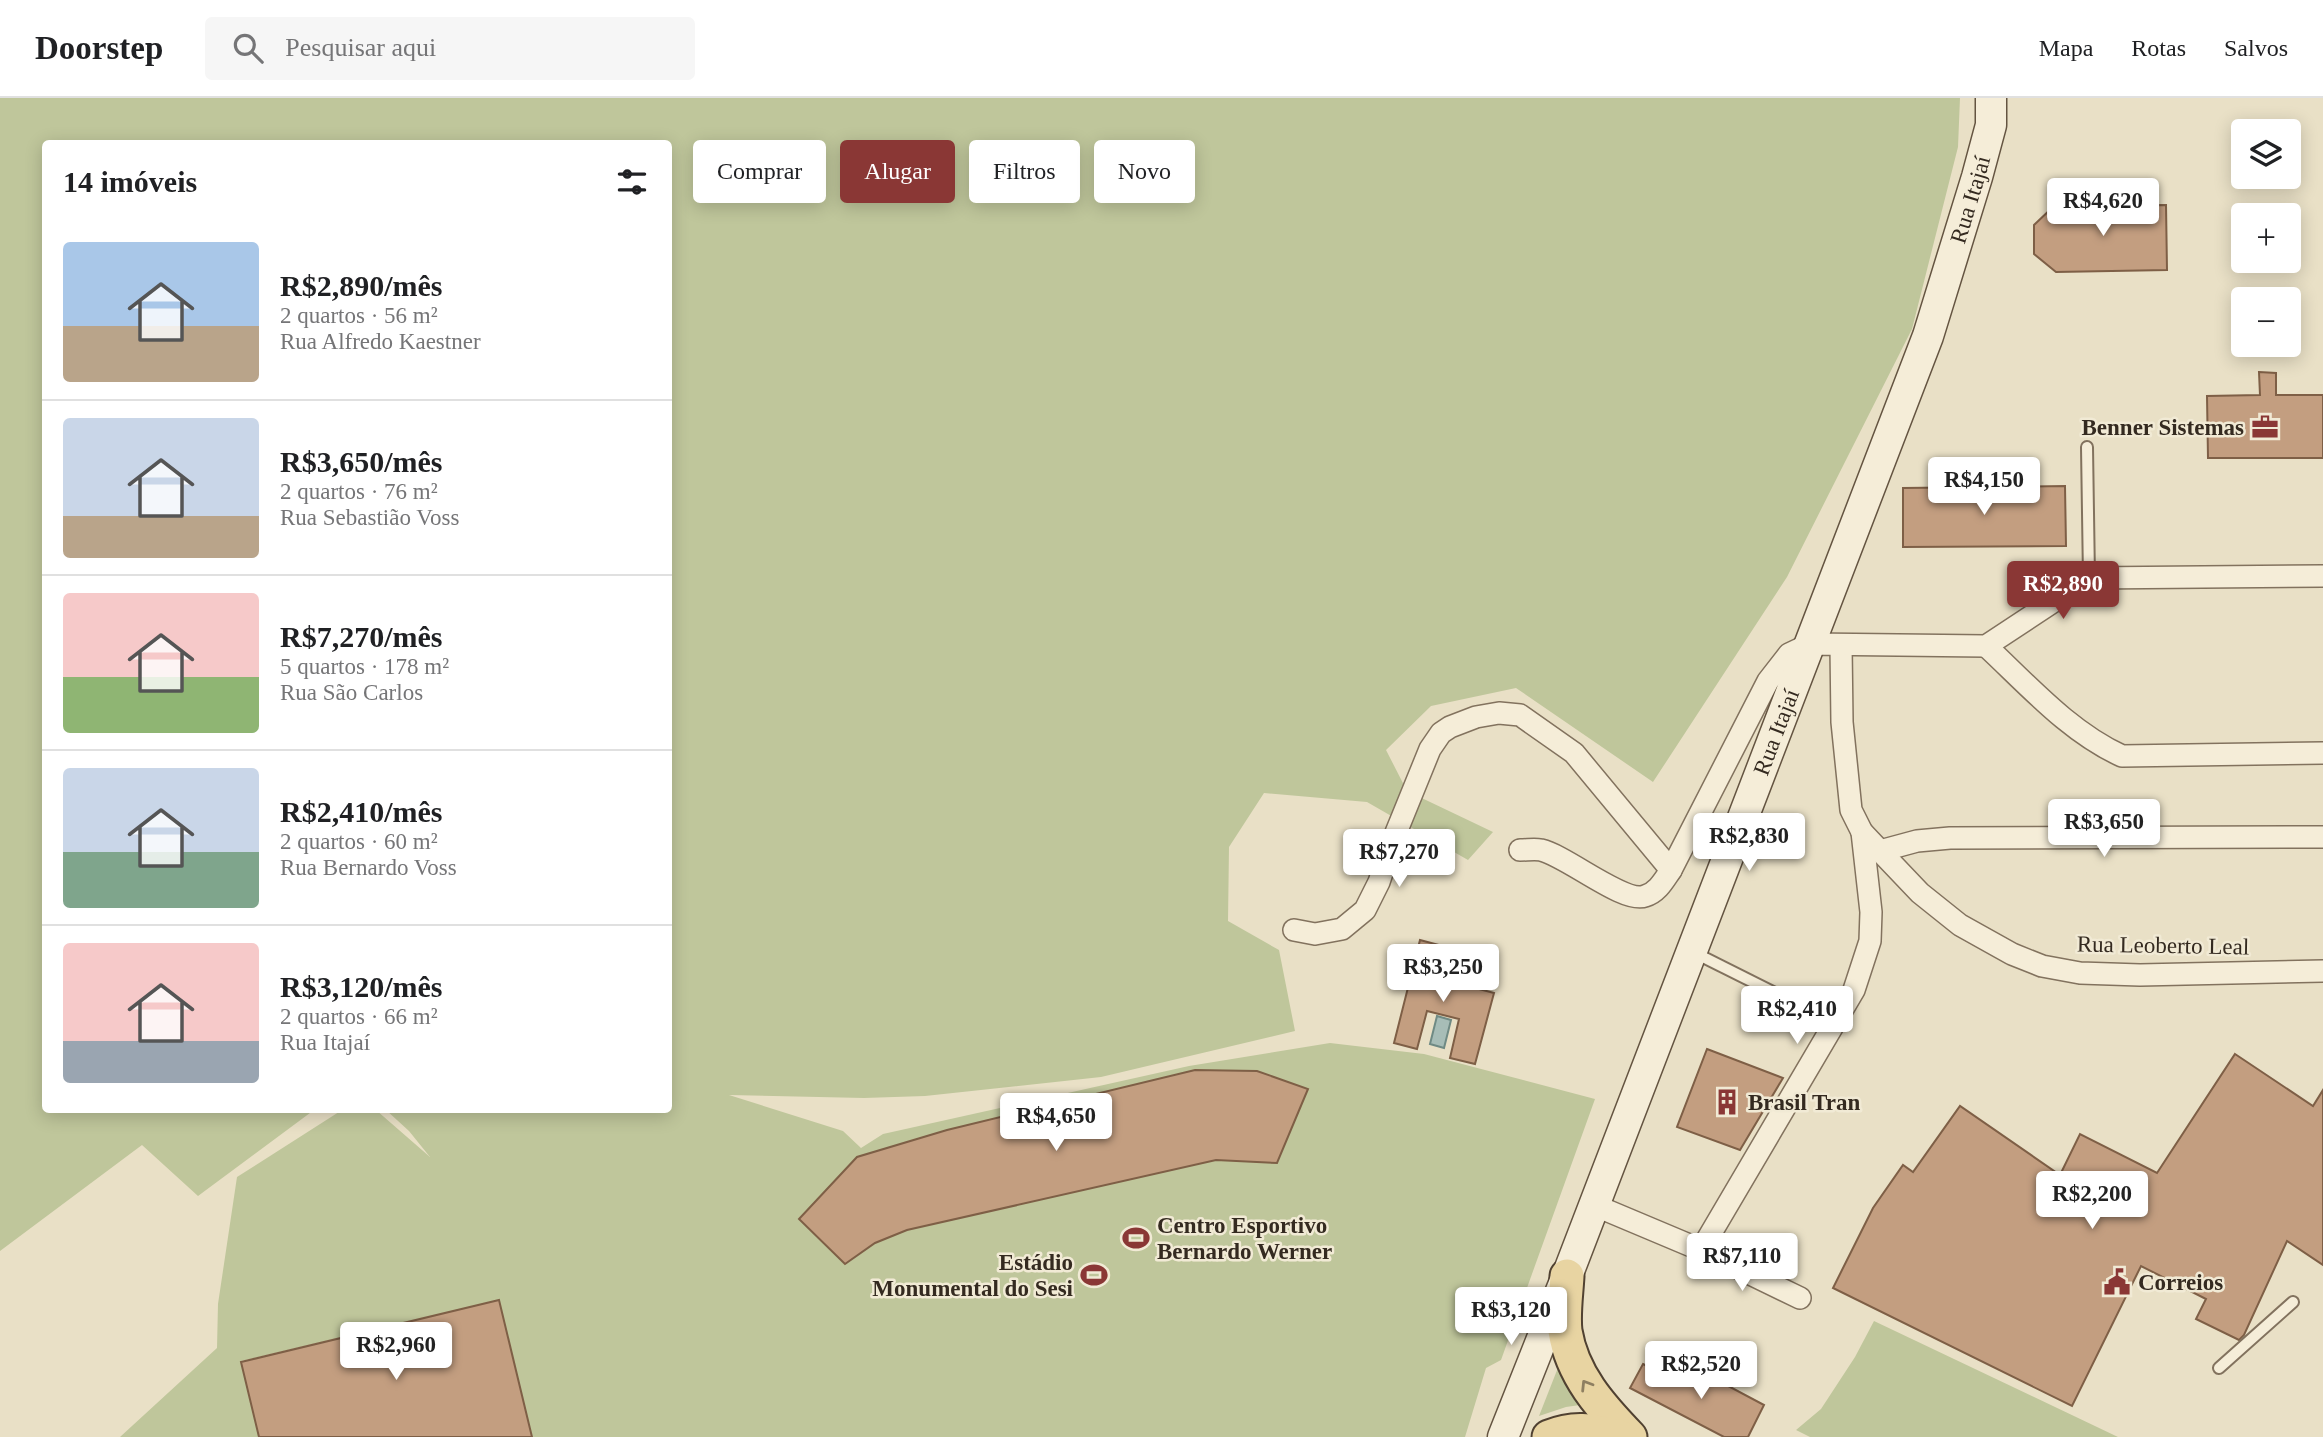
<!DOCTYPE html>
<html lang="pt">
<meta charset="utf-8">
<style>
body{margin:0;font-family:Georgia,serif;background:#f6f6f6;color:#202124;height:100vh;display:flex;flex-direction:column;font-size:26px;white-space:nowrap}
*{box-sizing:border-box;margin:0}
p{font-size:23px;color:#757577}
.icon{flex:none;width:38px;height:38px;fill:none;stroke:currentColor;stroke-width:2;stroke-linecap:round;stroke-linejoin:round}
.map{position:relative;flex:1;overflow:hidden}
.panel{position:absolute;left:42px;top:42px;width:630px;height:973px;display:flex;flex-direction:column;background:#fff;border-radius:7px;box-shadow:0 4px 18px #0003}
.panel>*{flex:none}
.guide{position:absolute;left:693px;top:42px;width:665px;height:63px;display:flex;gap:14px}
.buttons{position:absolute;left:2231px;top:21px;display:grid;gap:14px}
.buttons a{display:grid;place-items:center;width:70px;height:70px;border-radius:7px;background:#fff;box-shadow:0 4px 18px #0003;font-size:35px}
.price{position:absolute;translate:-50% -60px;padding:0 16px;border-radius:7px;background:#fff;color:#222;font-size:23px;line-height:46px;filter:drop-shadow(0 2px 4px #0008)}
.price::after{content:'';position:absolute;left:50%;top:42px;width:21px;height:16px;margin-left:-10px;background:inherit;clip-path:polygon(0 0,100% 0,50% 100%)}
.price.current{background:#8a3735;color:#fff}
ul{padding:0;list-style:none}
li{display:flex;align-items:center;gap:21px;height:175px;padding:0 21px}
li+li{border-top:2px solid #e0e0e0}
li span{display:grid;place-items:center;flex:none;width:196px;height:140px;border-radius:7px;color:#555}
li>.icon{margin-inline-start:auto}
span .icon{width:84px;height:84px;fill:#fffc;stroke-width:1}
li b{font-size:30px}
h2{display:flex;justify-content:space-between;align-items:center;height:84px;padding:0 21px;font-size:30px}
.tag{padding:0 24px;border-radius:7px;background:#fff;box-shadow:0 4px 18px #0003;font-size:24px;line-height:63px}
.tag.current{background:#8a3735;color:#fff}
header{display:flex;align-items:center;gap:42px;box-sizing:border-box;height:98px;padding:0 35px;background:#fff;border-bottom:2px solid #e0e0e0}
header strong{font-size:33px}
nav{display:flex;gap:38px;margin-inline-start:auto;font-size:24px}
.search{width:490px;height:63px;background:#f6f6f6;display:flex;align-items:center;gap:18px;box-sizing:border-box;padding:0 24px;border-radius:7px;color:#757577;font-size:26px}
.map>svg:first-child{display:block}
.green{fill:#bfc69b}
.water{fill:#a7bdb7;stroke:#6f8a84;stroke-width:2}
.building{fill:#c39e80;stroke:#7e5f46;stroke-width:2}
.lines{fill:none;stroke-linecap:round;stroke-linejoin:round}
.lane-casing{stroke:#82725e;stroke-width:14}
.street-casing{stroke:#82725e;stroke-width:24}
.secondary-casing{stroke:#645441;stroke-width:33}
.primary-casing{stroke:#504131;stroke-width:37}
.lane{stroke:#f5edd8;stroke-width:10}
.street{stroke:#f5edd8;stroke-width:21}
.secondary{stroke:#f5edd8;stroke-width:30}
.primary{stroke:#e8d4a2;stroke-width:33}
.oneway{stroke:#8e7f61}
.labels{text-anchor:middle;stroke-width:5;stroke-linejoin:round;paint-order:stroke}
.street-label{font-size:23px;fill:#342a20;stroke:#f1ead5}
.poi-label{font-size:23px;font-weight:bold;fill:#342a20;stroke:#f1ead5;text-anchor:start}
</style>
<header>
<strong>Doorstep</strong>
<div class="search"><svg class="icon" aria-label="search" viewBox="0 0 24 24"><circle cx="10" cy="10" r="6"/><path d="M15 15l6 6"/></svg>Pesquisar aqui</div>
<nav><a>Mapa</a><a>Rotas</a><a>Salvos</a></nav>
</header>
<div class="map">
<svg width="2323" height="1339" viewBox="0 0 2323 1339">
<rect width="100%" height="100%" fill="#e9e0c6"/>
<g class="green">
<path d="M0 0H1960L1958 49 1912 231 1787 479 1653 684 1516 590 1431 608 1386 652 1407 693 1493 734 1468 762 1367 704 1264 695 1229 749 1228 823 1279 852 1295 933 1101 979 925 998 864 1000 729 997 843 1033 861 1050 883 1036 1189 968 1330 945 1424 956 1595 1001 1501 1262 1486 1270 1465 1339H532L499 1202 241 1263 259 1339H120L217 1250 218 1206 237 1079 342 1012H376L430 1059 409 1033 386 1012H668V46H46V1012H314L198 1098 142 1047 0 1153Z"/>
<path d="M1874 1223 2118 1339H1810L1796 1332 1821 1311 1855 1259Z"/>
<path d="M1563 1257 1587 1306 1566 1309 1539 1318Z"/>
</g>
<path class="water" d="M1437 918 1451 922 1444 950 1430 946Z"/>
<g class="building">
<path d="M2166 107 2167 172 2056 174 2034 156V127L2054 108Z"/>
<path d="M2259 274 2276 275V297H2323V360H2208L2207 298 2260 297Z"/>
<path d="M2065 388 2066 448 1903 449V390Z"/>
<path d="M1420 842 1450 850 1442 881 1494 895 1475 966 1450 960 1459 921 1427 913 1417 951 1394 945Z"/>
<path d="M1707 951 1783 980 1740 1052 1677 1029Z"/>
<path d="M2235 956 2313 1008 2323 992V1167L2287 1143 2244 1237 2239 1242 2196 1221 2206 1201 2141 1168 2072 1308 1833 1190 1873 1110 1903 1067 1913 1074 1960 1008 2060 1077 2080 1036 2157 1075Z"/>
<path d="M1195 972 1257 973 1308 991 1277 1065 1216 1062 907 1132 875 1145 845 1166 799 1121 857 1059 947 1032Z"/>
<path d="M499 1202 532 1339H259L241 1264Z"/>
<path d="M1643 1266 1679 1285 1689 1267 1764 1307 1748 1339H1724L1630 1290Z"/>
</g>
<g class="lines">
<g class="lane-casing">
<g id="lane">
<path d="M2087 349 2089 480"/>
<path d="M1693 854 1835 925"/>
<path d="M2219 1270 2293 1204"/>
</g>
</g>
<g class="street-casing">
<g id="street">
<path d="M1841 548 1842 624 1851 712 1862 734 1880 753 1920 795 1960 827 2012 856 2042 868 2080 875 2140 877 2323 873"/>
<path d="M1986 548C2028 587 2069 634 2122 658L2323 655"/>
<path d="M1520 752C1527 752 1535 751 1541 752 1567 758 1624 806 1645 798 1658 794 1664 782 1671 772L1768 583 1789 556 1810 546 1986 548 2089 480 2323 478"/>
<path d="M1880 753 1917 743 1950 740 2323 739"/>
<path d="M1294 832 1315 836 1342 831 1365 812 1379 784 1393 742 1430 651 1441 635 1450 629 1476 619 1499 615 1520 617 1574 655 1671 772"/>
<path d="M1594 1107 1701 1152 1800 1200"/>
<path d="M1701 1152 1854 892 1870 843 1871 814 1862 734"/>
</g>
</g>
<g class="secondary-casing">
<g id="secondary">
<path id="s1" d="M1503 1339 1567 1178 1928 238 1977 79 1991 27V0"/>
</g>
</g>
<g class="primary-casing">
<g id="primary">
<path d="M1567 1178C1566 1196 1563 1216 1565 1233 1572 1277 1601 1309 1630 1339"/>
<path d="M1549 1339C1576 1328 1593 1333 1620 1339"/>
</g>
</g>
<use href="#lane" class="lane"/>
<use href="#street" class="street"/>
<use href="#secondary" class="secondary"/>
<use href="#primary" class="primary"/>
</g>
<defs><path id="oneway-chevron" d="M-2-3.5L2.5 0L-2 3.5" fill="none" stroke-width="1.6" stroke-linecap="round" stroke-linejoin="round" transform="scale(1.75)"/></defs>
<use class="oneway" href="#oneway-chevron" transform="translate(1586 1287) rotate(-122)"/>
<defs>
<g id="office-bare" transform="scale(2.1)"><path d="M-6-3h4V-5.5h4V-3h4V5H-6ZM-1-4.5V-3h2v-1.5ZM-6 0V1H6V0Z" fill="#8a3735" stroke="#f1ead5" stroke-width="2.5" paint-order="stroke"/></g>
<g id="building-bare" transform="scale(2.1)"><path d="M-4-6H4V6H1V3H-1V6H-4ZM-2.5-4.3h1.7v1.8h-1.7ZM.8-4.3h1.7v1.8H.8ZM-2.5-1h1.7V.8h-1.7ZM.8-1h1.7V.8H.8Z" fill="#8a3735" stroke="#f1ead5" stroke-width="2.5" paint-order="stroke"/></g>
<g id="stadium-bare" transform="scale(2.1)"><path d="M0-5a6.5 5 0 1 0 0 10a6.5 5 0 1 0 0-10ZM-3.5-1.8h7v3.6h-7Z" fill="#8a3735" stroke="#f1ead5" stroke-width="2.5" paint-order="stroke"/></g>
<g id="civic-bare" transform="scale(2.1)"><path d="M-.6-6.5H3V-4.5H.6V-3L4-1V1h2V6H-6V1h2V-1L-.6-3ZM-1.2 2.5V6h2.4V2.5Z" fill="#8a3735" stroke="#f1ead5" stroke-width="2.5" paint-order="stroke"/></g>
</defs>
<g fill-rule="evenodd">
<use href="#office-bare" x="2265" y="329"/>
<use href="#building-bare" x="1727" y="1004"/>
<use href="#stadium-bare" x="1136" y="1140"/>
<use href="#stadium-bare" x="1094" y="1177"/>
<use href="#civic-bare" x="2117" y="1184"/>
</g>
<g class="labels">
<g class="street-label">
<text dy="8" stroke="none"><textPath href="#s1" startOffset="1323">Rua Itajaí</textPath></text>
<text dy="8" stroke="none"><textPath href="#s1" startOffset="756">Rua Itajaí</textPath></text>
<text transform="translate(2163 847) rotate(1)" y="8">Rua Leoberto Leal</text>
</g>
<g class="poi-label">
<text x="2244" y="337" text-anchor="end">Benner Sistemas</text>
<text x="1748" y="1012">Brasil Tran</text>
<text x="1157" y="1135">Centro Esportivo<tspan x="1157" dy="26">Bernardo Werner</tspan></text>
<text x="1073" y="1172" text-anchor="end">Estádio<tspan x="1073" dy="26">Monumental do Sesi</tspan></text>
<text x="2138" y="1192">Correios</text>
</g>
</g>
</svg>
<div class="buttons">
<a><svg class="icon" aria-label="layers" viewBox="0 0 24 24"><path d="M12 4l9 5-9 5-9-5zM3 14l9 5 9-5"/></svg></a>
<a>+</a>
<a>−</a>
</div>
<b class="price" style="left:2103px;top:140px">R$4,620</b>
<b class="price" style="left:1984px;top:419px">R$4,150</b>
<b class="price current" style="left:2063px;top:523px">R$2,890</b>
<b class="price" style="left:2104px;top:761px">R$3,650</b>
<b class="price" style="left:1749px;top:775px">R$2,830</b>
<b class="price" style="left:1399px;top:791px">R$7,270</b>
<b class="price" style="left:1443px;top:906px">R$3,250</b>
<b class="price" style="left:1797px;top:948px">R$2,410</b>
<b class="price" style="left:1056px;top:1055px">R$4,650</b>
<b class="price" style="left:2092px;top:1133px">R$2,200</b>
<b class="price" style="left:1742px;top:1195px">R$7,110</b>
<b class="price" style="left:1511px;top:1249px">R$3,120</b>
<b class="price" style="left:396px;top:1284px">R$2,960</b>
<b class="price" style="left:1701px;top:1303px">R$2,520</b>
<div class="guide">
<a class="tag">Comprar</a>
<a class="tag current">Alugar</a>
<a class="tag">Filtros</a>
<a class="tag">Novo</a>
</div>
<section class="panel">
<h2>14 imóveis<svg class="icon" aria-label="filters" viewBox="0 0 24 24"><path d="M4 7h16M4 17h16"/><circle cx="9" cy="7" r="2"/><circle cx="15" cy="17" r="2"/></svg></h2>
<ul>
<li><span style="background:linear-gradient(#a9c7e8 60%,#b9a48a 0)"><svg class="icon" aria-label="home" viewBox="0 0 24 24"><path d="M3 11l9-7 9 7M6 9v11h12V9"/></svg></span><div><b>R$2,890/mês</b><p>2 quartos · 56 m²</p><p>Rua Alfredo Kaestner</p></div></li>
<li><span style="background:linear-gradient(#c9d6e8 70%,#b9a48a 0)"><svg class="icon" aria-label="home" viewBox="0 0 24 24"><path d="M3 11l9-7 9 7M6 9v11h12V9"/></svg></span><div><b>R$3,650/mês</b><p>2 quartos · 76 m²</p><p>Rua Sebastião Voss</p></div></li>
<li><span style="background:linear-gradient(#f6c9c9 60%,#8fb573 0)"><svg class="icon" aria-label="home" viewBox="0 0 24 24"><path d="M3 11l9-7 9 7M6 9v11h12V9"/></svg></span><div><b>R$7,270/mês</b><p>5 quartos · 178 m²</p><p>Rua São Carlos</p></div></li>
<li><span style="background:linear-gradient(#c9d6e8 60%,#7fa58c 0)"><svg class="icon" aria-label="home" viewBox="0 0 24 24"><path d="M3 11l9-7 9 7M6 9v11h12V9"/></svg></span><div><b>R$2,410/mês</b><p>2 quartos · 60 m²</p><p>Rua Bernardo Voss</p></div></li>
<li><span style="background:linear-gradient(#f6c9c9 70%,#9aa5b1 0)"><svg class="icon" aria-label="home" viewBox="0 0 24 24"><path d="M3 11l9-7 9 7M6 9v11h12V9"/></svg></span><div><b>R$3,120/mês</b><p>2 quartos · 66 m²</p><p>Rua Itajaí</p></div></li>
</ul>
</section>
</div>
